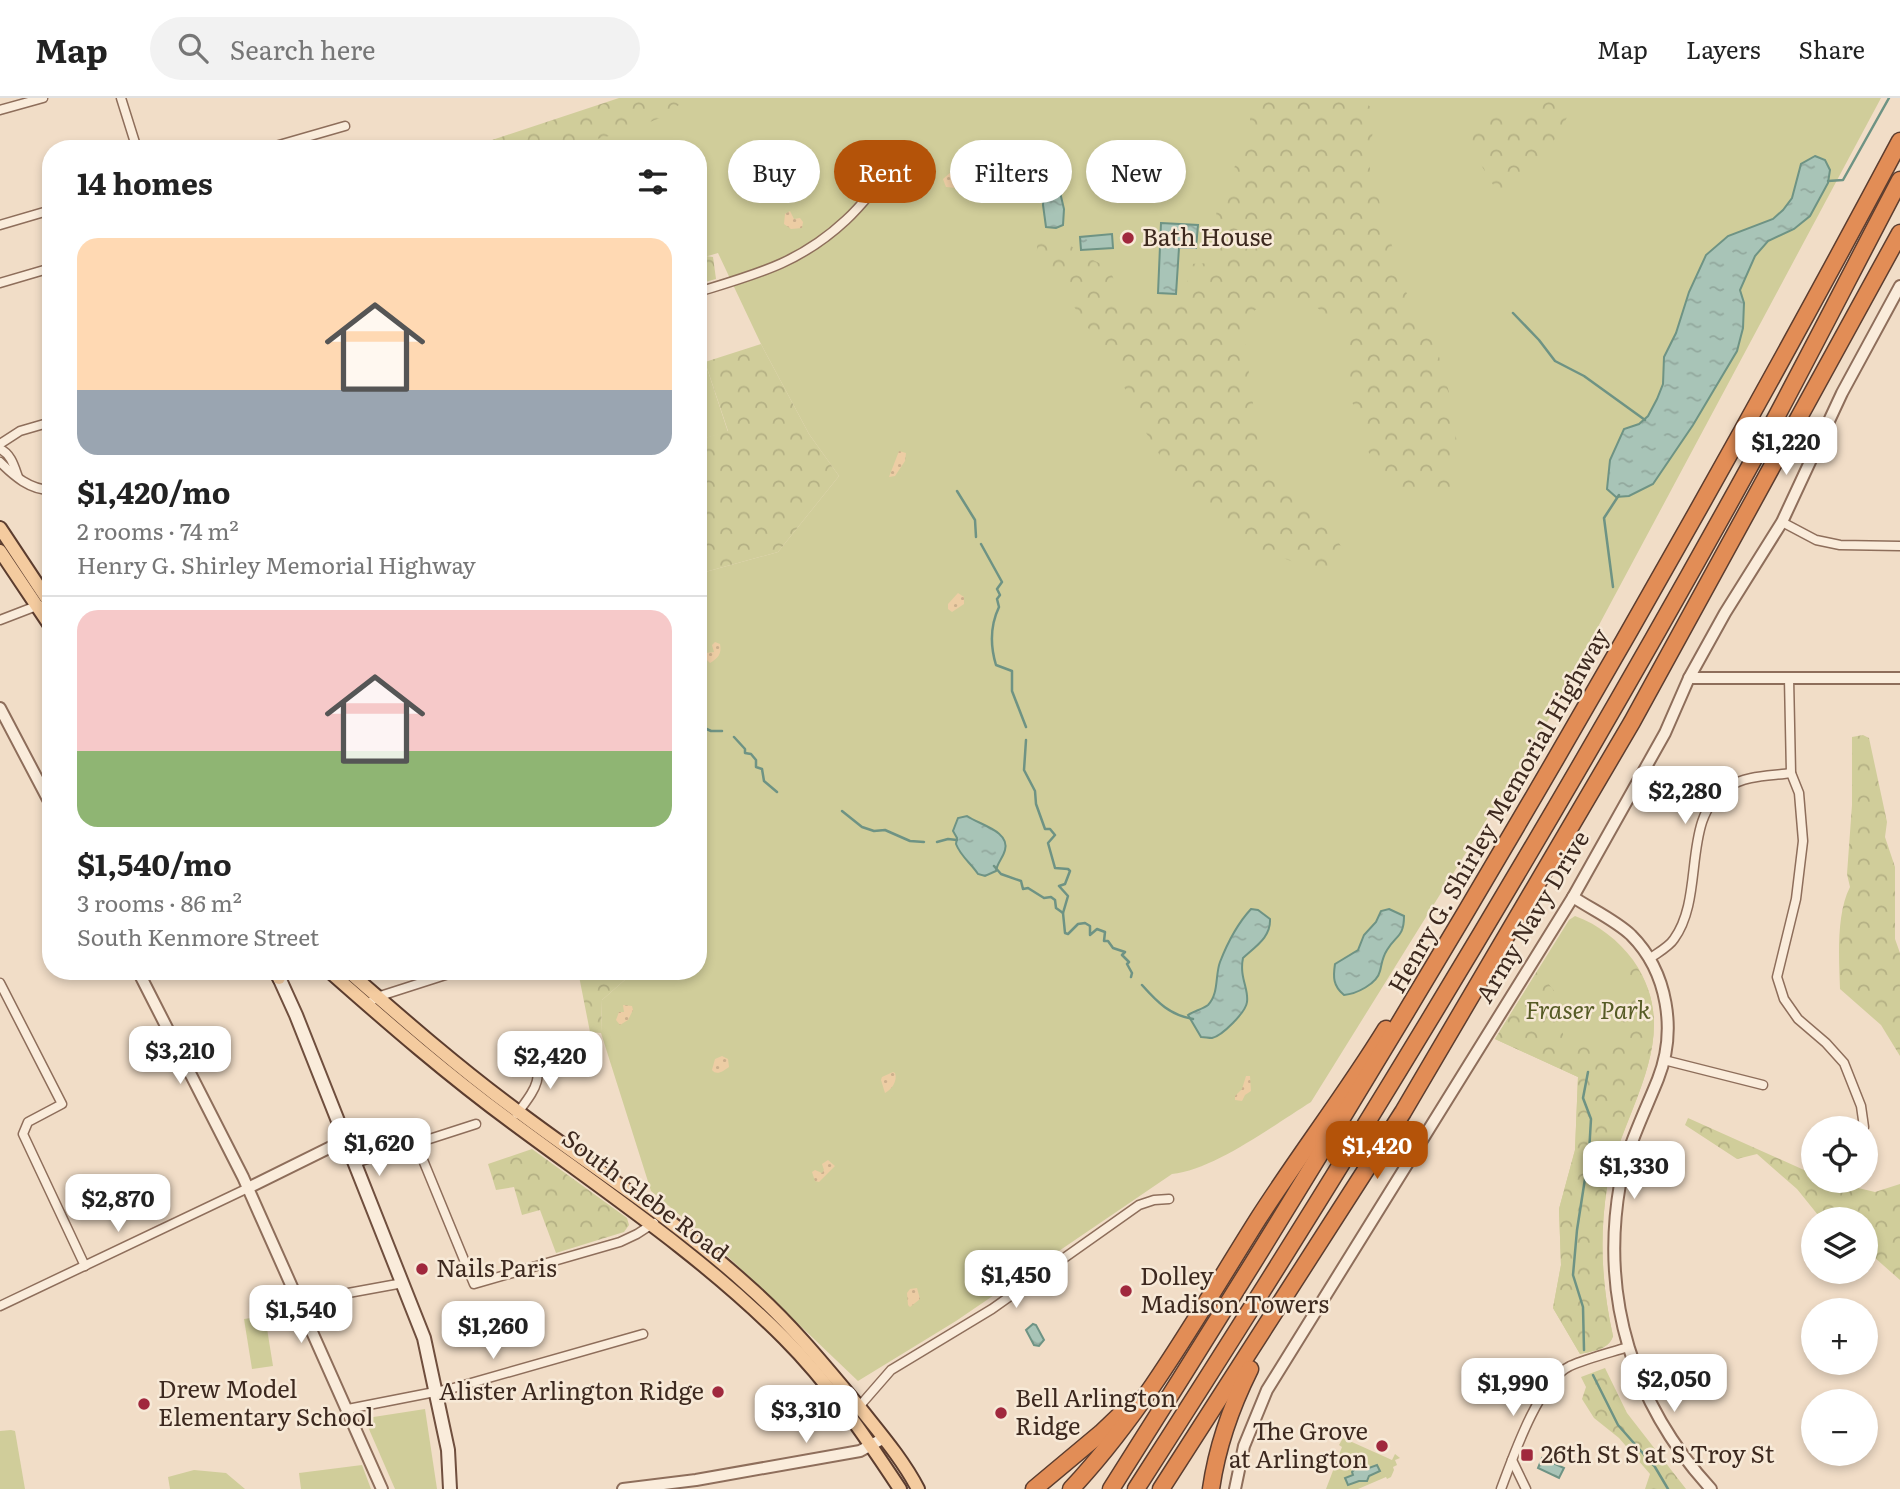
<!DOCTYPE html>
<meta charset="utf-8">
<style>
body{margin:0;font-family:Literata,serif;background:#f2f2f2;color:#222;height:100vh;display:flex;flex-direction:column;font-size:26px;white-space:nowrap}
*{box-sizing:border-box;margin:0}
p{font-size:23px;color:#767676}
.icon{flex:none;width:38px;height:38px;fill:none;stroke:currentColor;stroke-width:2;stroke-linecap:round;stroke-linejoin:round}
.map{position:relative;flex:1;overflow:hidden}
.panel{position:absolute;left:42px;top:42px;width:665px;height:840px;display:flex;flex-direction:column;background:#fff;border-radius:28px;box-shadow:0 4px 10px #0003}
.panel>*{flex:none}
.guide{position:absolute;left:728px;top:42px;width:665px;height:63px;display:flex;gap:14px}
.tools{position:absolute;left:1801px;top:1018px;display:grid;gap:14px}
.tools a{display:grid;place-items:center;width:77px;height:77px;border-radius:50%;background:#fff;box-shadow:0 4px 10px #0003;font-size:35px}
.price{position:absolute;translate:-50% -60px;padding:0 16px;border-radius:14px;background:#fff;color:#222;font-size:23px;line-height:46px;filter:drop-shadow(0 2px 4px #0008)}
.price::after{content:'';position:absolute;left:50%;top:42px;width:21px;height:16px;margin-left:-10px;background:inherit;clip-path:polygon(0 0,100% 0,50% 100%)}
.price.selected{background:#b45309;color:#fff}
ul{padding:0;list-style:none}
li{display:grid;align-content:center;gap:14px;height:371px;padding:0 35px}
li+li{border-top:2px solid #e0e0e0}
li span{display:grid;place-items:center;height:217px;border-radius:21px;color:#555}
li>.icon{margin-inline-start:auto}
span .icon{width:126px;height:126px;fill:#fffc;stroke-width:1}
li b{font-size:30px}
h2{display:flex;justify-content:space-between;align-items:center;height:84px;padding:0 35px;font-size:30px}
.tag{padding:0 24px;border-radius:32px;background:#fff;box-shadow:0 4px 10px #0003;font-size:24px;line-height:63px}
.tag.selected{background:#b45309;color:#fff}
header{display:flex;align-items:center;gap:42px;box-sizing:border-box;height:98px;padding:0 35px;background:#fff;border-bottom:2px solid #e0e0e0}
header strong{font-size:33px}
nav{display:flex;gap:38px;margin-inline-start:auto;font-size:24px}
.search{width:490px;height:63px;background:#f2f2f2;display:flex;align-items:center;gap:18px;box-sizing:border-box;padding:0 24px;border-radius:38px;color:#767676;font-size:26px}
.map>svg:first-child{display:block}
.green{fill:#d0cd9a}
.forest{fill:url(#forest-crowns)}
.sand{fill:url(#sand-dots)}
.water{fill:url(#water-ripples);stroke:#6e9384;stroke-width:2}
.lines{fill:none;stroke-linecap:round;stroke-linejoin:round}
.stream{stroke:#6e9384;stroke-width:2.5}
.minor-casing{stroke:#8e6e5b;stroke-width:11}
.tertiary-casing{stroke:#8e6e5b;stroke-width:14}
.secondary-casing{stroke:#704f3e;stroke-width:16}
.primary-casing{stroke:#5c3d2f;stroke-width:16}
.motorway-casing{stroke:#5c3d2f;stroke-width:19}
.minor{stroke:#faecdb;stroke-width:8}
.tertiary{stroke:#faecdb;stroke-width:10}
.secondary{stroke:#faecdb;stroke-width:12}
.primary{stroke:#f4cb9f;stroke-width:12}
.motorway{stroke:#e28d56;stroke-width:16}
.poi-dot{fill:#a0283d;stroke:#f7e9d7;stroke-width:2.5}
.labels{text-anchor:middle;stroke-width:5;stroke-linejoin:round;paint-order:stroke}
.poi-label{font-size:24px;fill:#3d291f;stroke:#f7e9d7;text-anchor:start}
.street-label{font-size:24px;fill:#3d291f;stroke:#f7e9d7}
.park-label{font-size:24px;font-style:italic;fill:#565b25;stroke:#f7e9d7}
</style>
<header>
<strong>Map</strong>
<div class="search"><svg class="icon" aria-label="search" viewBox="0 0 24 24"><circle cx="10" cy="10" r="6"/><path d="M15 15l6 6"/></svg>Search here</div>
<nav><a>Map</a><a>Layers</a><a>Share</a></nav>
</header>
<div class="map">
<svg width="1900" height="1391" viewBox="0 0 1900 1391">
<defs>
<pattern id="forest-crowns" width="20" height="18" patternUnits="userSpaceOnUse" patternTransform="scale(1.75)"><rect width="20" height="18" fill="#d0cd9a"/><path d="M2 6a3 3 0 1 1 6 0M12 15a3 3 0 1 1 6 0" fill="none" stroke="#b4b084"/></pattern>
<pattern id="sand-dots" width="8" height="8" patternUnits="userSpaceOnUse" patternTransform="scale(1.75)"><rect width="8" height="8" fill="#edcda4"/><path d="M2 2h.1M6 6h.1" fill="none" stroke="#ccb08d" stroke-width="1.8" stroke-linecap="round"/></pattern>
<pattern id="water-ripples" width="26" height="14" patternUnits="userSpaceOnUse" patternTransform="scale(1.75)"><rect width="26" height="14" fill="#a8c4b7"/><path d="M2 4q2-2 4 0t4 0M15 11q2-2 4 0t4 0" fill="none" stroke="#92a89d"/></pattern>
</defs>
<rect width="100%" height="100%" fill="#f1ddc7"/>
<g class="green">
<path d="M640 0H1881L1546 626 1311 1004C1274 1027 1214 1072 1172 1076L956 1223 858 1283 719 1150 651 1093 601 935 602 902 635 873H698V476L778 454 839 378 809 336 761 246 718 155 698 161V51H485Z"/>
<path d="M705 264 728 334 698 342V266Z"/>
<path d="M1575 818C1598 826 1619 843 1633 862 1687 939 1621 1012 1607 1090 1599 1140 1602 1189 1613 1238 1609 1252 1592 1253 1580 1256L1553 1210 1561 1167 1559 1111 1575 1052 1578 979 1495 941 1569 822Z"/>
<path d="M265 1218 273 1268 252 1271 244 1221Z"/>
<path d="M425 1311 437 1391H395L365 1322 367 1320Z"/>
<path d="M11 1332 15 1333 25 1391H0V1333Z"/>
<path d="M1343 1340 1392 1362 1395 1356 1400 1360 1395 1362 1397 1367 1393 1369 1394 1372 1391 1379 1387 1381 1386 1379 1358 1391H1326L1342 1349 1339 1347Z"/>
<path d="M362 1367 371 1391H301L299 1375Z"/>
<path d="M194 1372 226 1375 245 1391H170L168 1379Z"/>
</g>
<g class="forest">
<path d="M619 0H696L680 6 665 18 625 34 557 51H465Z"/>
<path d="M1250 0H1360L1375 13 1369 67 1404 190 1438 255 1450 298 1457 346 1453 394 1411 397 1385 378 1365 349 1361 325 1347 292 1346 247 1356 224 1355 213 1335 225 1306 200 1277 202 1255 212 1244 238 1259 350 1270 381 1297 399 1330 429 1347 459 1323 484 1291 463 1240 444 1213 412 1164 364 1140 325 1118 275 1065 195 1036 166 1038 136 1064 143 1085 158 1109 170 1124 205 1187 206V166L1213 165 1217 106 1250 36Z"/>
<path d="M1538 0H1581L1573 9 1548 53 1501 100 1474 55 1469 19 1480 13 1510 21 1531 12Z"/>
<path d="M698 157 713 159 716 181 698 186Z"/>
<path d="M761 246 809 336 839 378 778 454 698 476V342L728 333 705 264Z"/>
<path d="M1863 637 1869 640 1887 724 1885 739 1895 769V841L1900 855V958L1881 927 1840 891C1839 861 1836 816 1850 789L1847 776 1852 707V639Z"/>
<path d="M1632 862C1688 938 1621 1011 1607 1089 1599 1140 1602 1189 1613 1238 1609 1252 1592 1253 1580 1256L1553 1210 1561 1167 1559 1111 1575 1052 1578 979 1495 941 1538 872 1558 898 1564 943 1613 947 1617 919 1630 903 1618 867Z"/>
<path d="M578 873H635L602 902 601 935 590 934Z"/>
<path d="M1688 1020 1813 1076V1083H1829L1875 1094 1900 1086V1182L1866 1152V1122H1822L1797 1091 1757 1056 1737 1061 1685 1027Z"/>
<path d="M532 1051 627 1120 629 1127 624 1134 556 1155 540 1112 522 1117 514 1089 496 1092 488 1066Z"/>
<path d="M1605 1270 1627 1315 1686 1391H1645L1650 1376 1619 1340 1594 1320 1582 1301 1586 1289 1581 1279Z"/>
</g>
<g class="sand">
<path d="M958 68 962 72 956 82V90L946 89 943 81Z"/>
<path d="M790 113 794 121 800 120 803 124 802 130 791 131 784 126 785 116Z"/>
<path d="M899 353 906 355 905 363 895 378 889 379Z"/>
<path d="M958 495 964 499V506L952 514 948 511V506Z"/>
<path d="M715 544 720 546C722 556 718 560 710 565L704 559 706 555 714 554 712 547Z"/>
<path d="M623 907 632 908 633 912 628 922 620 927 616 922 619 914H624Z"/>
<path d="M722 958 728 961 729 969C723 973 717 978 712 972L715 961Z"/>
<path d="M893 974 895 975C898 983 891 992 885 995L881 982 882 979Z"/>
<path d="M1246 978H1250L1251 993 1245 997 1242 1003 1235 1002V998L1242 991Z"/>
<path d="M828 1062 835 1068 819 1084 815 1083 812 1074 815 1072 822 1075 824 1072 822 1066Z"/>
<path d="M917 1190 920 1201 910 1209 908 1207 907 1195 910 1191Z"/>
</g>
<g class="water">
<path d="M1815 58 1825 62 1830 72 1828 85 1810 118 1794 131 1768 143 1755 158 1740 192 1744 205 1743 230 1737 253 1693 327 1653 386 1629 398 1616 399 1607 391 1610 362 1624 331 1639 326 1648 318 1657 301 1663 286 1664 259 1676 235 1689 194 1706 157 1728 138 1773 121 1783 112 1792 100 1801 66Z"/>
<path d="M1050 92 1060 94 1064 111 1063 127 1056 130 1046 129 1043 107 1044 96Z"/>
<path d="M1161 125 1198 127 1196 150H1179L1176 196 1158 195Z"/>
<path d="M1112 136 1113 150 1081 152 1080 139Z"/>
<path d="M967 718C980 727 1010 733 1005 752 1003 760 997 765 996 773L985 778 978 776C971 765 961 759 956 746L957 740 953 733 958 720Z"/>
<path d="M1251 811 1258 812 1270 821C1271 839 1256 848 1243 860 1239 879 1249 891 1247 904 1246 914 1222 938 1212 940 1208 940 1205 939 1201 939L1188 917C1194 913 1203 911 1208 907 1219 896 1215 877 1220 864 1227 846 1238 825 1251 811Z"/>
<path d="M1389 811 1404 818C1404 839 1396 837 1387 852 1382 860 1382 865 1380 873 1377 886 1356 896 1344 897 1333 888 1333 879 1335 866L1358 852 1364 837 1376 824 1381 813Z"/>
<path d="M1033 1226 1036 1227 1044 1242 1039 1248 1034 1247 1026 1232Z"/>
<path d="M1542 1360 1564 1370 1559 1380 1538 1370Z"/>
<path d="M1363 1366 1369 1370 1377 1367 1380 1373 1369 1378 1367 1383H1359L1348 1387 1345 1380 1353 1377 1352 1374 1358 1367Z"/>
</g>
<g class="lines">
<g class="stream">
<path d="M1828 83 1843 82 1889 0"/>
<path d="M1513 215 1539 242 1555 263 1584 278 1645 322"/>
<path d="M957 393 975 422 976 439"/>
<path d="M981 446 1002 484 997 491 1000 497 997 501 999 509C990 528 990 547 996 567L1012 573V593L1026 629"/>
<path d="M1613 489 1604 420 1619 397"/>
<path d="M698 627 711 633H722"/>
<path d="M734 639 745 651V655L751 656 756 662V669L762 671 764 683 777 694"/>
<path d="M1026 642 1024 672 1035 693 1036 706 1045 731H1050L1055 737 1048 745 1055 770 1068 771 1070 773 1065 786 1059 788 1068 798 1063 815"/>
<path d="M842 713 862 729 874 733 885 732 910 743 924 744"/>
<path d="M937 744 948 741 957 742"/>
<path d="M994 768 1001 776 1021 783 1023 791 1028 790 1044 800 1051 799 1055 802 1056 810 1063 815 1065 835 1068 836 1078 826 1085 825 1090 828V837L1097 831 1105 834 1104 843H1108L1113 850 1125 854 1122 857 1129 864 1127 866 1132 875 1131 879"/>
<path d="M1142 887C1158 905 1170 917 1193 921"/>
<path d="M1584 1252 1583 1209 1573 1177 1577 1132 1589 1055 1591 1021 1583 1000 1588 974"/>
<path d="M1593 1277 1618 1327 1655 1369 1668 1391"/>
</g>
<g class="minor-casing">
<g id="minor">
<path d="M121 0 137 51"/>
<path d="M0 12 43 0"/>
<path d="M265 51 345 28"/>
<path d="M0 127 51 112"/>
<path d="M0 185 51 170"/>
<path d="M698 194C757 176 800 165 846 122 867 103 883 77 905 59"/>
<path d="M0 346 20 333 51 324"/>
<path d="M0 351C11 356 14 368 18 379"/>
<path d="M0 364C14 378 30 392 51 392"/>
<path d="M1782 424 1816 442 1840 447 1900 448"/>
<path d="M0 522 39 507"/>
<path d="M1789 580 1791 675 1799 695 1803 743 1796 801 1777 879 1784 901 1798 921 1826 945 1844 965 1861 1008 1864 1029"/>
<path d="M1649 861C1657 855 1669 849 1674 841 1706 797 1680 719 1728 689 1746 677 1771 678 1791 675"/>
<path d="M0 885 62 1006 28 1024 23 1036 85 1168"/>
<path d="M367 907 377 899 458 873"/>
<path d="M1664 962 1763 987"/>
<path d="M517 1016C538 987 542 984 534 949"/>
<path d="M416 1045 474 1186 620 1144 637 1136 654 1125"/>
<path d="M355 1065 476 1026"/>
<path d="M299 1204 403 1185"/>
<path d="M0 1208 248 1090"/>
<path d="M348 1311 450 1291 643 1236"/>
<path d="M857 1311 891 1272 992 1211 1139 1107 1154 1102 1169 1101"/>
<path d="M1512 1362 1526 1391"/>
<path d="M1501 1391C1513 1359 1539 1283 1570 1268 1588 1260 1609 1255 1628 1249"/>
</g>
</g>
<g class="tertiary-casing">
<g id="tertiary">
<path d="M1689 580H1900"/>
<path d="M0 610 51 707"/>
<path d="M1573 799C1591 811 1615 822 1631 837 1668 874 1677 933 1658 981 1644 1016 1627 1049 1620 1086 1600 1200 1633 1306 1711 1391"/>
<path d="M138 873 243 1079 382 1391"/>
<path d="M248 1090 345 1042"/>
<path d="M623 1391 696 1382 860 1353 884 1340"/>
<path d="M1235 1391 1244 1348 1267 1292 1573 799 1665 635 1689 580 1725 515 1782 424 1842 295 1900 188"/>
</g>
</g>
<g class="secondary-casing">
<path id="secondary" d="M276 873 296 917 424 1240 448 1352 450 1391"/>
</g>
<g class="primary-casing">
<g id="primary">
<path d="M0 430 51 507"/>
<path d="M0 453 51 529"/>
<path d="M329 873C389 926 449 978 513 1025 606 1094 702 1158 784 1240 829 1285 865 1338 900 1391"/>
<path d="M348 873C404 922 460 971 520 1015 596 1072 678 1124 748 1188 788 1223 822 1264 856 1305 878 1333 902 1360 918 1391"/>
<path d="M279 880V873"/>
</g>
</g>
<g class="motorway-casing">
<g id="motorway">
<path d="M1034 1391 1101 1335 1124 1313"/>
<path d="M1071 1391C1146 1311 1200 1213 1258 1121 1299 1057 1346 996 1386 931"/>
<path d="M1111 1391C1391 951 1655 503 1900 43"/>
<path d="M1136 1391C1352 1056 1559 715 1751 366 1802 272 1850 177 1900 82"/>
<path d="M1161 1391 1403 1014 1632 624 1900 135"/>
<path d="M1211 1391C1217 1349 1231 1309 1250 1271"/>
</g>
</g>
<use href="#minor" class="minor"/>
<use href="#tertiary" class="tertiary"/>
<use href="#secondary" class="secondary"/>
<use href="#primary" class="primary"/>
<use href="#motorway" class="motorway"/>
</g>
<g class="poi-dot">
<circle cx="1128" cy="140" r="7"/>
<circle cx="422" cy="1171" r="7"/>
<circle cx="1126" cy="1193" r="7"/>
<circle cx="718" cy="1294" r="7"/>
<circle cx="144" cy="1306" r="7"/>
<circle cx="1001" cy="1315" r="7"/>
<circle cx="1382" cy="1348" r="7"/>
<rect x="1520" y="1350" width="14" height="14" rx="3.5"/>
</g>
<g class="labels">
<g class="poi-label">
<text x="1142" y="148">Bath House</text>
<text x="436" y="1179">Nails Paris</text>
<text x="1140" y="1187">Dolley<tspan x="1140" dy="28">Madison Towers</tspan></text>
<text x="158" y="1300">Drew Model<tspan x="158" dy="28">Elementary School</tspan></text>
<text x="704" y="1302" text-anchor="end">Alister Arlington Ridge</text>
<text x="1015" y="1309">Bell Arlington<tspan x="1015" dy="28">Ridge</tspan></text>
<text x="1368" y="1342" text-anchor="end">The Grove<tspan x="1368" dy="28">at Arlington</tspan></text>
<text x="1541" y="1365">26th St S at S Troy St</text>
</g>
<g class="street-label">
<text transform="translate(1499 713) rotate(-60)" y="8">Henry G. Shirley Memorial Highway</text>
<text transform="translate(1533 819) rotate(-59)" y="8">Army Navy Drive</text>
<text transform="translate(645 1098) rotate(37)" y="8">South Glebe Road</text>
</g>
<g class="park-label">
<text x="1588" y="921">Fraser Park</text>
</g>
</g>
</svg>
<div class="tools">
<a><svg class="icon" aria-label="locate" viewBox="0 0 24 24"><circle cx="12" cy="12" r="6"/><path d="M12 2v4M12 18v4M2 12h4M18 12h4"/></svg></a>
<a><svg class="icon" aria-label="layers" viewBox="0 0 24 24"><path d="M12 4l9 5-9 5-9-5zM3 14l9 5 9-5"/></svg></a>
<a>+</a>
<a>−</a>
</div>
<b class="price" style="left:1786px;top:379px">$1,220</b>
<b class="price" style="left:1685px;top:728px">$2,280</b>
<b class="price" style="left:180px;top:988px">$3,210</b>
<b class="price" style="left:550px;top:993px">$2,420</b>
<b class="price" style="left:379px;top:1080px">$1,620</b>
<b class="price selected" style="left:1377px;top:1083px">$1,420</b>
<b class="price" style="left:1634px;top:1103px">$1,330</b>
<b class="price" style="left:118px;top:1136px">$2,870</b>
<b class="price" style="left:1016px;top:1212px">$1,450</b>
<b class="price" style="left:301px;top:1247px">$1,540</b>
<b class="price" style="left:493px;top:1263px">$1,260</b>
<b class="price" style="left:1674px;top:1316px">$2,050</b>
<b class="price" style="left:1513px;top:1320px">$1,990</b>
<b class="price" style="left:806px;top:1347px">$3,310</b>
<div class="guide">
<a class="tag">Buy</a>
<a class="tag selected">Rent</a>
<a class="tag">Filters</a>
<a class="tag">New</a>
</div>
<section class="panel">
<h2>14 homes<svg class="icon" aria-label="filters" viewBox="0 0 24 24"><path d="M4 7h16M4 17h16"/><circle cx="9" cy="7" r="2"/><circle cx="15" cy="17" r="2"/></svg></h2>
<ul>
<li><span style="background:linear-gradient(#ffd9b3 70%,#9aa5b1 0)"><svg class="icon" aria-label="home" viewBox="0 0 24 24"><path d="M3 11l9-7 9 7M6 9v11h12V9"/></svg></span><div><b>$1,420/mo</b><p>2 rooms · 74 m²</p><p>Henry G. Shirley Memorial Highway</p></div></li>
<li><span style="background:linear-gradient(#f6c9c9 65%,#8fb573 0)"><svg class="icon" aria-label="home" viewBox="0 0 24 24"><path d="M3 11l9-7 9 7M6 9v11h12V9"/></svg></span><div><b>$1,540/mo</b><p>3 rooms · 86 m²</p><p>South Kenmore Street</p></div></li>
</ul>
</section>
</div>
